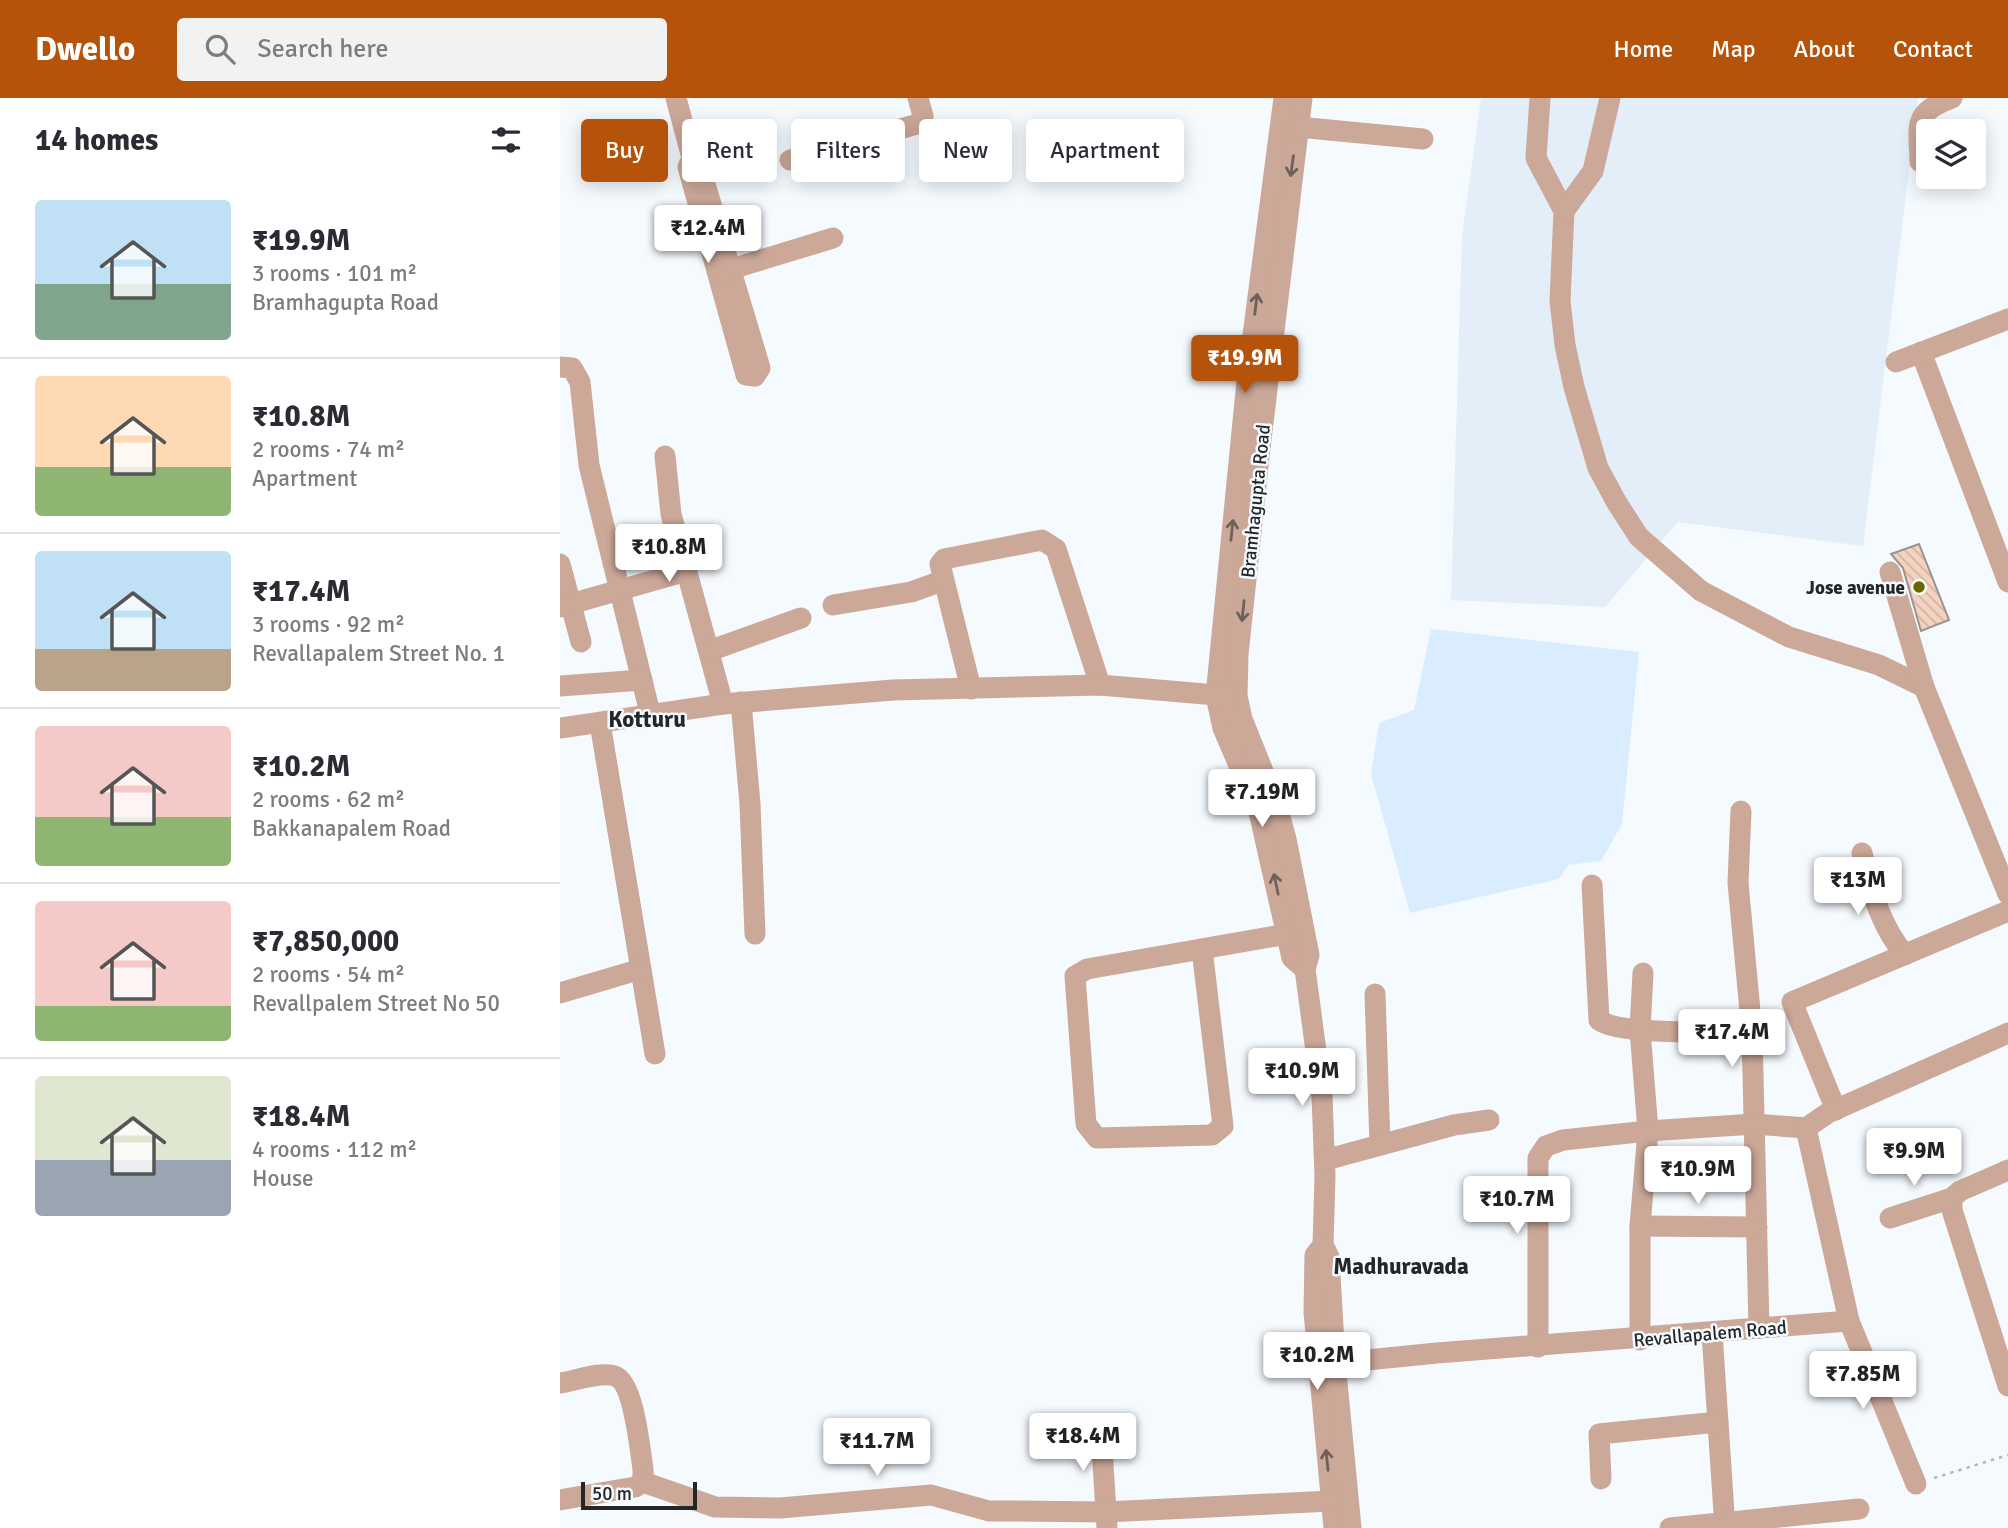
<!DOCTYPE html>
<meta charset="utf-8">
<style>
body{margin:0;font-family:Signika,sans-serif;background:#f2f2f3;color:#2b2b33;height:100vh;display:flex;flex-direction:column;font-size:26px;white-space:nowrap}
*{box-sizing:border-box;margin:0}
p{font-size:23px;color:#7c7c81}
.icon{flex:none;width:38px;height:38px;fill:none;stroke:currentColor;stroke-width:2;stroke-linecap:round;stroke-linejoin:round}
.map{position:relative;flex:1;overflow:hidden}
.sheet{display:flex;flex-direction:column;background:#fff;width:560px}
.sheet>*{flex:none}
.guide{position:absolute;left:21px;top:21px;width:665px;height:63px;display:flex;gap:14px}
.tools{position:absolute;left:1356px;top:21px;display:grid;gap:14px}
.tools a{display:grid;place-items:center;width:70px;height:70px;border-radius:7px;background:#fff;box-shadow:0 4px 18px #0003;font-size:35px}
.scale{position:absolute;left:21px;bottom:18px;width:116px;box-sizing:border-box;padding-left:7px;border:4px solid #242628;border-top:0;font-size:19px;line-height:24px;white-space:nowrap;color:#242628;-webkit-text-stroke:5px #f5fafe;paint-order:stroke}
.price{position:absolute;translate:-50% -60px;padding:0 16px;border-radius:7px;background:#fff;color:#222;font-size:23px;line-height:46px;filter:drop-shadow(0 2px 4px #0008)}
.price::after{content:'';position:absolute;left:50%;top:42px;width:21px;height:16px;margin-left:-10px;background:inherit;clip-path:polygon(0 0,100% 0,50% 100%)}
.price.current{background:#b45309;color:#fff}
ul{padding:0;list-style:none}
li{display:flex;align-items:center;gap:21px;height:175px;padding:0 35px}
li+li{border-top:2px solid #e1e1e2}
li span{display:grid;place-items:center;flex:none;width:196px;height:140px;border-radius:7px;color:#555}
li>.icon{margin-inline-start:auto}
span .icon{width:84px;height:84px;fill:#fffc;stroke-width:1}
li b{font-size:30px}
h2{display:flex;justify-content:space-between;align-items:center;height:84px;padding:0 35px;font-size:30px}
.chip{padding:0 24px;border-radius:7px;background:#fff;box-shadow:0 4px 18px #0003;font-size:24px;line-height:63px}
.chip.current{background:#b45309;color:#fff}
header{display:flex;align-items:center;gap:42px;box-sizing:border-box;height:98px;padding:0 35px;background:#b45309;color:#fff}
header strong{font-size:33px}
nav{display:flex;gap:38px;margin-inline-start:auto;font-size:24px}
.search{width:490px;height:63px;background:#f2f2f3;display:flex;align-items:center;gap:18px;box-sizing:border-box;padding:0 24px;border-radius:7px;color:#7c7c81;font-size:26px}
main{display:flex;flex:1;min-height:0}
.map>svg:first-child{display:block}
.built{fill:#e3eef9}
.grass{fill:#d9edff}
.building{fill:url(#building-back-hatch);stroke:#99938f;stroke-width:2}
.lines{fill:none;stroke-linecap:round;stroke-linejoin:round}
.path{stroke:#b3b7ba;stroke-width:2.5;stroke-dasharray:3.5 5;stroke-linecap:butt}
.minor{stroke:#cba898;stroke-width:21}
.oneway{stroke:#6f605a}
.poi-dot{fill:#6a6700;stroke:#f5fafe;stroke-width:2.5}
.labels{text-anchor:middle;stroke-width:5;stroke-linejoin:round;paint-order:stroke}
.street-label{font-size:19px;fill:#242628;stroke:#f5fafe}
.poi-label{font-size:19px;font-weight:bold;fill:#242628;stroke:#f5fafe;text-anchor:end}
.quarter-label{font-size:23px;font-weight:bold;fill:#242628;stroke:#f5fafe}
</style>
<header>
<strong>Dwello</strong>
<div class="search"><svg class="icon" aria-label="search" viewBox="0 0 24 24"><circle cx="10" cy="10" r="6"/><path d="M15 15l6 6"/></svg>Search here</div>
<nav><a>Home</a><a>Map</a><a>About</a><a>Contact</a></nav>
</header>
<main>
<section class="sheet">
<h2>14 homes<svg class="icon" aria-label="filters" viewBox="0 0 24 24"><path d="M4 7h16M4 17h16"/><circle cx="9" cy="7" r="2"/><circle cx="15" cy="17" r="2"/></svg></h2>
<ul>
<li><span style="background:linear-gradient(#bfe0f5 60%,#7fa58c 0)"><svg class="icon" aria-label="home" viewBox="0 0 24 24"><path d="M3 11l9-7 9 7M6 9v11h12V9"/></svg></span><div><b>₹19.9M</b><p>3 rooms · 101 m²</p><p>Bramhagupta Road</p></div></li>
<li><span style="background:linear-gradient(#ffd9b3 65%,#8fb573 0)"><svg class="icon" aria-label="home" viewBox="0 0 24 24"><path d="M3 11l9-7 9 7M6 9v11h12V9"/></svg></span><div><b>₹10.8M</b><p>2 rooms · 74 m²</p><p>Apartment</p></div></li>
<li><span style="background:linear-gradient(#bfe0f5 70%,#b9a48a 0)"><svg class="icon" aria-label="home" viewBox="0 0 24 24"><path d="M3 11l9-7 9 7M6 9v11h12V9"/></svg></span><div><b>₹17.4M</b><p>3 rooms · 92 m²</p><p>Revallapalem Street No. 1</p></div></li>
<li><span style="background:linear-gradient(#f6c9c9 65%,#8fb573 0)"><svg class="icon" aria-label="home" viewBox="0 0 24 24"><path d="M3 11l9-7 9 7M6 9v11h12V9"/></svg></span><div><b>₹10.2M</b><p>2 rooms · 62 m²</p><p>Bakkanapalem Road</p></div></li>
<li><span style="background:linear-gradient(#f6c9c9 75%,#8fb573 0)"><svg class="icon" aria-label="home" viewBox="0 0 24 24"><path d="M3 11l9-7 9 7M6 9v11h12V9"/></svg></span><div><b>₹7,850,000</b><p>2 rooms · 54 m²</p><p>Revallpalem Street No 50</p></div></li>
<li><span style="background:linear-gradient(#dfe7d0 60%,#9aa5b1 0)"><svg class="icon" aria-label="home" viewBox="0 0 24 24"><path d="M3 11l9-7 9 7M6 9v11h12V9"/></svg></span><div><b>₹18.4M</b><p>4 rooms · 112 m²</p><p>House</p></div></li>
</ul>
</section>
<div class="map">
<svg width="1448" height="1430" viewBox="0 0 1448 1430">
<defs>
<pattern id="building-back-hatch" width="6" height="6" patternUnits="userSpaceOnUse" patternTransform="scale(1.75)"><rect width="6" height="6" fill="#f4d2c0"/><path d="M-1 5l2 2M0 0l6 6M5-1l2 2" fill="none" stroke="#d1b4a5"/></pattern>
</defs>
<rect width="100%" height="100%" fill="#f5fafe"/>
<path class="built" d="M921 0H1358L1303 448 1118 424 1045 509 891 502 902 138Z"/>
<path class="grass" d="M871 531 1079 554 1062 726 1041 763 1008 767 999 781 850 815 811 676 819 625 854 612Z"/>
<path class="building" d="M1359 446 1389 522 1361 533 1343 470 1331 456Z"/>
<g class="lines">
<path class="path" d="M1374 1380 1448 1357"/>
<g class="minor">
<path d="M116 0 132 60 139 66 200 270 195 278 186 277 128 69 132 60"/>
<path d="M724 0 687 283 656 598 663 630 699 714 732 860 745 871"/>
<path d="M742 0 700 350 678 556 677 598 682 621 717 708 726 741 749 857 745 871 762 998 765 1078 763 1147 755 1157 754 1214 774 1430"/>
<path d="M980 0 976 60 1004 113 1000 203 1005 247 1014 289 1038 370 1057 405 1079 439 1141 493 1229 539 1319 567 1364 589"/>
<path d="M738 29 863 41"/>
<path d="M230 62 361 25 363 18 358 0"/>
<path d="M1360 64C1359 26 1352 15 1392 0"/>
<path d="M1004 113 1033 73 1050 0"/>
<path d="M158 175 273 140"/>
<path d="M1361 254 1448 484"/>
<path d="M1336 264 1448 221"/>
<path d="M0 269 12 270 20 284 29 367 90 615"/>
<path d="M105 358 111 416 163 606"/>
<path d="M0 466 21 544"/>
<path d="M1330 474 1364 589 1448 796"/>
<path d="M273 507 351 494 382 483"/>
<path d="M0 509 127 473"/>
<path d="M149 553 241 520"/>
<path d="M0 588 82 582"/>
<path d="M411 591 380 466 384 461 482 442 496 451 540 587"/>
<path d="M181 604 190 706 195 836"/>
<path d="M40 625 95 956"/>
<path d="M0 630 163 606 333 592 540 587 668 598"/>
<path d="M1181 713 1178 785 1192 934 1199 1230"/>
<path d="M1302 755C1312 793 1319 826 1345 857"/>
<path d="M1032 787 1039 922C1059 938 1162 933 1192 934"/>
<path d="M642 851 663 1028 652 1037 537 1040 526 1026 515 878 527 871 727 836"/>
<path d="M0 895 81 871"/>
<path d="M815 896 820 1047"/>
<path d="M1276 1012 1232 904 1448 813"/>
<path d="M765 1062 894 1027 929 1022"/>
<path d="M1448 1072 1400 1093 1392 1100V1112L1448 1288"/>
<path d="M1330 1120 1392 1100"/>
<path d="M1080 1128 1197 1129"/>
<path d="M763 1147 769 1159 775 1264 791 1430"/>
<path d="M1289 1223 1356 1386"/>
<path d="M1152 1235 1165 1430"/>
<path d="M1080 1242V1128L1088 1033 1080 932 1083 875"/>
<path d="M978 1249V1060L986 1048 1003 1042 1088 1033 1194 1026 1246 1030"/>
<path d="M757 1267 877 1255 1289 1223 1246 1030 1268 1015 1448 935"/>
<path d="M0 1285C15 1283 40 1273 55 1278 74 1285 80 1352 83 1371V1384L75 1389 0 1402"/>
<path d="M541 1334 547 1430"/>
<path d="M1041 1381 1039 1336 1158 1324"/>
<path d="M83 1384 155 1409 220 1410 371 1397 429 1413H449L546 1414 771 1403"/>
<path d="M1110 1430 1299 1411"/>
</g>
</g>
<defs><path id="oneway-shaft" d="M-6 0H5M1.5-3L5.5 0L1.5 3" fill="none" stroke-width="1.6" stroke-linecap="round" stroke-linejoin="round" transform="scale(1.75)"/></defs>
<g class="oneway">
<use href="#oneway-shaft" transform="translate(732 68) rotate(98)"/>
<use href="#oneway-shaft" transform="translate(696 206) rotate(-83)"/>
<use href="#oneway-shaft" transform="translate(672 432) rotate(-84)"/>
<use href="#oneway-shaft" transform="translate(683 513) rotate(96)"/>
<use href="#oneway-shaft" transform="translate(716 786) rotate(-102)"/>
<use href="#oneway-shaft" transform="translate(767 1362) rotate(-96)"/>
</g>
<circle class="poi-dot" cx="1359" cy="489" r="7"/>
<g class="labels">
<g class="street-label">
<text transform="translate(695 403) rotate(-84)" y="7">Bramhagupta Road</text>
<text transform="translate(1150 1235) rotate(-5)" y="7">Revallapalem Road</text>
</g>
<g class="poi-label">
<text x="1345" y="496">Jose avenue</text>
</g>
<g class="quarter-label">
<text x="87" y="629">Kotturu</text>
<text x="841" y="1176">Madhuravada</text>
</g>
</g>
</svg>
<div class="tools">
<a><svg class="icon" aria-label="layers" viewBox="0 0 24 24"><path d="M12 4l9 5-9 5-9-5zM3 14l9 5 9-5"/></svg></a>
</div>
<div class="scale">50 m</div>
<b class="price" style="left:148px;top:167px">₹12.4M</b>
<b class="price current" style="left:685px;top:297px">₹19.9M</b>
<b class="price" style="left:109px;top:486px">₹10.8M</b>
<b class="price" style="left:702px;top:731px">₹7.19M</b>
<b class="price" style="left:1298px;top:819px">₹13M</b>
<b class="price" style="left:1172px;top:971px">₹17.4M</b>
<b class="price" style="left:742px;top:1010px">₹10.9M</b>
<b class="price" style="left:1354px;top:1090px">₹9.9M</b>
<b class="price" style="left:1138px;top:1108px">₹10.9M</b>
<b class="price" style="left:957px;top:1138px">₹10.7M</b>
<b class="price" style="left:757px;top:1294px">₹10.2M</b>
<b class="price" style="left:1303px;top:1313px">₹7.85M</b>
<b class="price" style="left:523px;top:1375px">₹18.4M</b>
<b class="price" style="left:317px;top:1380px">₹11.7M</b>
<div class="guide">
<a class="chip current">Buy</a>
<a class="chip">Rent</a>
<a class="chip">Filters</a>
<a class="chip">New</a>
<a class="chip">Apartment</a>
</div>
</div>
</main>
